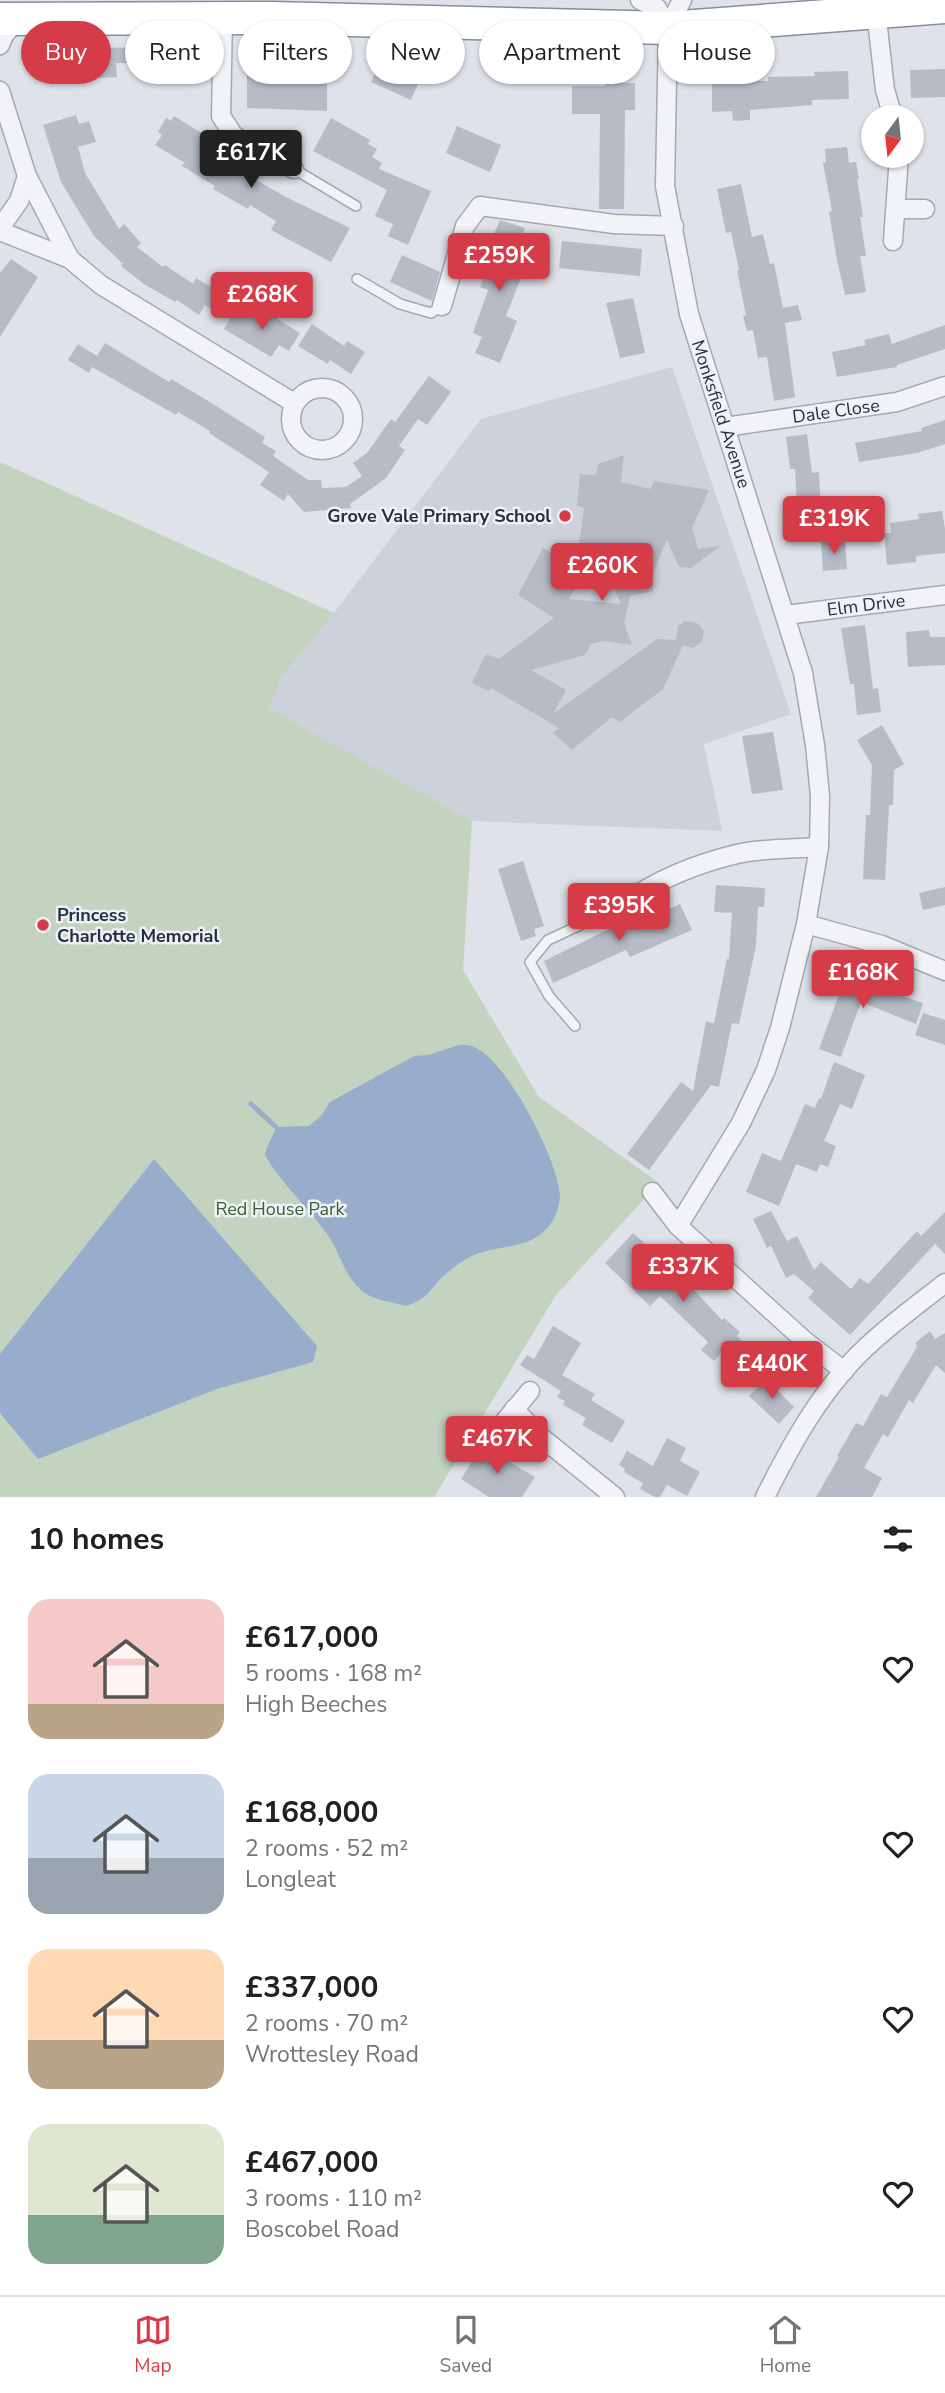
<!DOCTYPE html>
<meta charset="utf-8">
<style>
body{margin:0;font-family:"Nunito Sans",sans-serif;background:#f6f6f6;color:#202124;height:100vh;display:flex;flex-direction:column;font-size:26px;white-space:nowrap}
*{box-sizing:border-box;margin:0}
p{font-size:23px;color:#757577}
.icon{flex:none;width:38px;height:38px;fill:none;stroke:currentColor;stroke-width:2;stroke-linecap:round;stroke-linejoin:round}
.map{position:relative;height:1497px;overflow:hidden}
.sheet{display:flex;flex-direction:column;background:#fff;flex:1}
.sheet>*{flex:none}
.banner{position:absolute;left:21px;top:21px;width:903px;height:63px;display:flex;gap:14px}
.needle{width:46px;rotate:195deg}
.tools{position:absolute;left:861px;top:105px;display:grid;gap:14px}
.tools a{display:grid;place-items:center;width:63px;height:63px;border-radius:50%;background:#fff;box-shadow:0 2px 5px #0004;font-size:35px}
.price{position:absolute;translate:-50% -60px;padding:0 16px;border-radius:7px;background:#d63c47;color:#fff;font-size:23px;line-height:46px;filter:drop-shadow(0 2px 4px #0008)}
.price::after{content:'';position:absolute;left:50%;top:42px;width:21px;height:16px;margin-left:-10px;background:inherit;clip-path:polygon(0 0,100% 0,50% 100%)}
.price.on{background:#222;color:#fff}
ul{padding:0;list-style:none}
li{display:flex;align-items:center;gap:21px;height:175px;padding:0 28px}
li span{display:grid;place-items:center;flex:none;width:196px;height:140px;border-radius:21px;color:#555}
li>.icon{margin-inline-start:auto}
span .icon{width:84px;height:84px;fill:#fffc;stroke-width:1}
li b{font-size:30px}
h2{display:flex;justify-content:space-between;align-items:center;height:84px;padding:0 28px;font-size:30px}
.chip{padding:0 24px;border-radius:32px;background:#fff;box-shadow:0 2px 5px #0004;font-size:24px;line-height:63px}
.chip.on{background:#d63c47;color:#fff}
.dock{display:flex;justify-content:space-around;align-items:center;height:98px;border-top:2px solid #e0e0e0;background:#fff;font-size:19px;color:#757577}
.dock a{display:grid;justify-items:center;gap:4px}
.dock .on{color:#d63c47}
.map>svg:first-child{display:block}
.built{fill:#cdd1db}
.green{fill:#c3d3bf}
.water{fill:#98accb}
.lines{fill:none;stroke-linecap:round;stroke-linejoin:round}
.stream{stroke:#98accb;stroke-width:5}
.building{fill:#b6bbc6;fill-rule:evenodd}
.lane-casing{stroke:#a4a8b3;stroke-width:12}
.street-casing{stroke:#a4a8b3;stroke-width:21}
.highway-casing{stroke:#858ea0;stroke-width:35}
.lane{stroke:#f2f3f7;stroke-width:9}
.street{stroke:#f2f3f7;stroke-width:18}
.highway{stroke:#fff;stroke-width:32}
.poi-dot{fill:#d63c47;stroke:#eef1f6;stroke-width:2.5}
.labels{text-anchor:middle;stroke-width:5;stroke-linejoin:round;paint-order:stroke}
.street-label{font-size:18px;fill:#272e41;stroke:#eef1f6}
.poi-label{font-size:18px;font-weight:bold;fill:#272e41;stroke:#eef1f6;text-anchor:end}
.park-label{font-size:18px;fill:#385e33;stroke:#eef1f6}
</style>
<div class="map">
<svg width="945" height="1497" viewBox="0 0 945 1497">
<rect width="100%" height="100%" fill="#dfe2e9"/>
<path class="built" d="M672 367 791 714 704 744 722 831 472 821 269 708 282 677 334 613 481 419Z"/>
<path class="green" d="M0 462 334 613 282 677 269 708 472 821 463 970 539 1097 659 1183 556 1295 434 1497H0Z"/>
<g class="water">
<path d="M459 1045C463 1045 470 1045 474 1047 507 1060 560 1163 560 1198 559 1206 556 1216 551 1223 533 1250 501 1244 474 1255 463 1260 448 1271 439 1280 434 1286 428 1295 421 1299 417 1302 411 1304 406 1306 393 1302 371 1300 361 1290 344 1275 340 1253 328 1235 308 1207 282 1185 265 1155 267 1144 273 1137 276 1127L309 1126 321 1116 330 1102 414 1056 428 1055Z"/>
<path d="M154 1159 317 1346 313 1362 217 1389 38 1459 0 1413V1354Z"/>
</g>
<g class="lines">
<path class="stream" d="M251 1104 276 1127"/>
</g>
<g class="building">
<path d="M139 47 140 63H116L117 77 99 78V48Z"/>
<path d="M381 59 421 77 411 100 371 82Z"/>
<path d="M945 69V97L911 98 910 70Z"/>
<path d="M848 71 849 99 812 100V105L750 110V120L733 121 732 111 712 112V80L768 81V77L815 76 814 72Z"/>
<path d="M247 75 327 77V111L247 108Z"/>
<path d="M605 83H635V110H625L624 209H599L600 114H572V86H605Z"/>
<path d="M76 115 79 124 89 121 96 142 78 147 85 173 119 229 124 224 141 243 137 247 163 267 165 265 193 284 196 278 228 297 218 313 205 305 199 315 177 300 175 302 144 284 121 266 123 264 94 236 61 182 43 125Z"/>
<path d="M174 116 232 152 229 157 247 168 244 173 286 197 350 228 331 262 271 230 276 221 250 205 248 209 213 189 215 186 182 166 185 163 155 145 162 135 158 132 166 118 171 121Z"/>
<path d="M331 118 370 140 368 144 377 149 372 157 382 163 379 169 431 191 408 245 388 236 393 224 375 216 387 190 313 151Z"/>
<path d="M457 126 501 145 490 172 446 153Z"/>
<path d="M847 147 849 163 856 162 859 179H857L863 217H860L866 256H860L866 292 845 295 837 260 829 212 832 211 823 163 826 162 825 149Z"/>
<path d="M741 184 752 237 763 234 770 264 774 263 783 308 798 305 802 320 785 323 795 397 774 401 767 357 758 358 753 330 747 331 743 316 746 315 737 271 739 270 731 232 726 233 717 189Z"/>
<path d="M500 220 525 228 508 270 522 275 506 316 517 321 500 363 475 353 482 337 473 333 488 290 480 287 489 265 482 262Z"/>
<path d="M562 241 642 249 640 276 559 268Z"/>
<path d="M402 255 440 272 432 301 390 282Z"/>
<path d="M11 259 38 277 0 337V273Z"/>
<path d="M633 298 645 353 620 358 606 303Z"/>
<path d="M236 308 265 324 271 315 300 333 289 351 279 345 271 357 224 329Z"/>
<path d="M312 324 344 346 347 341 365 352 351 374 330 360 328 364 298 346Z"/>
<path d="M945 325V349L897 365V367L837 377 832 352 866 345 864 340 889 334 892 344Z"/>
<path d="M105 343 169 382 171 379 205 399 265 437 262 443 276 451 273 456 308 480H321L322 488 346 487 362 476 353 463 367 453 391 419 395 422 429 376 451 392 427 425 418 419 399 446 405 450 386 478 350 504 351 508 304 512 288 494 284 501 260 485 269 472 209 433 210 431 178 412 176 415 92 367 89 373 68 360 78 344 97 356Z"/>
<path d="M945 420V444L917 453 859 462 855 443 922 431 921 428Z"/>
<path d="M807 434 812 473 819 472 821 511 826 510 828 539 805 541 802 503H797L795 469H790L786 437Z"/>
<path d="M624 455 621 482 651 489 654 481 709 490 692 528 698 549 720 546 691 568 679 567 667 540 653 572V591L630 596 624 623 632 645 603 641 591 644 585 655 531 670 566 690 553 714 657 639 676 640 678 626 685 621 697 623 704 631 702 642 693 648 683 645 663 689 620 722 612 717 572 750 553 733 559 728 491 688 489 691 472 683 486 654 499 659 554 618 518 595 543 548 576 566 584 508 577 505 580 474 596 475 598 464ZM597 549 621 604 569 599Z"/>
<path d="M942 511 945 529V553L916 556V562L887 565 884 533H891L890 523 919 519 918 514Z"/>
<path d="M845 540 847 569 823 571 821 542Z"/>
<path d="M865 625 873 689 878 688 881 712 857 715 854 684H850L841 628Z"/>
<path d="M929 630 930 637H945V665L908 667 906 632Z"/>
<path d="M882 725 904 764 894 770 893 805H889L885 880 863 879 866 815H870L872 765 857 740Z"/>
<path d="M773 732 783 790 752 794 742 736Z"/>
<path d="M523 861 544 926 534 929 536 936 521 941 498 869Z"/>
<path d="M716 885 765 888 764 907H758L756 946 739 1024 732 1023 719 1087 711 1085 649 1170 627 1154 681 1082 693 1091 706 1021 714 1023 727 959H729L732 913 714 912Z"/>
<path d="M945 887V905L923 910 919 893Z"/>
<path d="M680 904 692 930 630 957 626 950 553 983 544 961 613 927 617 934Z"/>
<path d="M848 970 869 977 867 984 923 1003 916 1024 861 1002 841 1057 819 1049Z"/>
<path d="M923 1013 945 1020V1045L915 1035Z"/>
<path d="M834 1062 865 1075 852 1109 840 1104 824 1141 836 1146 828 1167 820 1164 817 1172 796 1164 779 1206 746 1192 762 1153 781 1161 805 1104 815 1108 819 1098 821 1099Z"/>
<path d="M771 1211 787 1241 797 1236 814 1270 821 1262 851 1289 860 1278 868 1284 917 1231 921 1236 945 1212V1254L935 1244 850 1335 808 1298 814 1291 794 1274 786 1278 771 1246 767 1248 753 1219Z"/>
<path d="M633 1233 675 1270 722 1320 724 1318 740 1332 737 1336 770 1369 754 1385 721 1353 714 1361 701 1350 708 1342 660 1296 650 1306 605 1263Z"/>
<path d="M553 1326 581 1343 562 1375 595 1394 591 1400 625 1421 612 1443 582 1425 586 1418 563 1405 565 1401 557 1397 561 1391 520 1365 527 1355 534 1359Z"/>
<path d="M930 1331 935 1339 945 1333V1373L936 1365 913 1403 909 1400 888 1437 883 1434 864 1468 882 1478 872 1497H816L839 1457 837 1456 856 1423 863 1426 881 1394 887 1397 917 1347 915 1343Z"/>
<path d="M766 1379 794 1407 779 1424 749 1396Z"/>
<path d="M667 1438 686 1448 680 1461 700 1472 687 1496 667 1485 660 1497H655L640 1489 643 1483 624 1472 625 1469 619 1465 627 1451 653 1466Z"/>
<path d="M482 1446 535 1477 522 1497H489L461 1479Z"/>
</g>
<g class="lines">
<g class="lane-casing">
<g id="lane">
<path d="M294 169 356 206"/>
<path d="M357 279 400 304 431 313 442 306"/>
<path d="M575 1026 549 996 530 962 548 940 623 905"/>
</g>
</g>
<g class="street-casing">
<g id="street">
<path d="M640 0 657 8 668 28"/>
<path d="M876 11 885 90 893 117"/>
<path d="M223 19 221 116 234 136 294 169"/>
<path d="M0 45 4 35 18 19"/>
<path d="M0 91 27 176 70 259"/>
<path d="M896 209H925"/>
<path d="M0 228 19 201 27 176"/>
<path d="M0 231 70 259 101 285 294 403"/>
<path d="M893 241 899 156"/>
<path d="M442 306 465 226 480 206 614 224 674 226"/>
<circle cx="322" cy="419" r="31"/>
<path d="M725 427 897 402 945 386"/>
<path d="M786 615 945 595"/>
<path d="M623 905C654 880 699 863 737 854 763 848 792 849 819 847"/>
<path d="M806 924 882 945 945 971"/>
<path d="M652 1192 678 1226 805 1341 844 1371"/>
<path d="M678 1226 741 1123 766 1070 780 1028 806 924 819 847 820 796 815 745 803 673 689 314 665 186 668 28 682 0"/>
<path d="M514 1409 541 1437 615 1497"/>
<path d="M499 1428 530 1391"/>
<path d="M765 1497C793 1441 825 1383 873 1341 895 1321 921 1302 945 1283"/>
</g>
</g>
<g class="highway-casing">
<path id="highway" d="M0 19 272 18 668 28 945 7"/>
</g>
<use href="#lane" class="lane"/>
<use href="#street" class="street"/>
<use href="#highway" class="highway"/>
</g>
<g class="poi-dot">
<circle cx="565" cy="516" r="7"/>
<circle cx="43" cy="925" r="7"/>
</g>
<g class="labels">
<g class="street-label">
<text transform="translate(836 411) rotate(-8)" y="6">Dale Close</text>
<text transform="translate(721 414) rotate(72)" y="6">Monksfield Avenue</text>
<text transform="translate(866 605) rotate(-7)" y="6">Elm Drive</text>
</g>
<g class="poi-label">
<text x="551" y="522">Grove Vale Primary School</text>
<text x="57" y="921" text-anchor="start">Princess<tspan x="57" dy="21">Charlotte Memorial</tspan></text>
</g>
<g class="park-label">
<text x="280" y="1215">Red House Park</text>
</g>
</g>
</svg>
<div class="tools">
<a><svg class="needle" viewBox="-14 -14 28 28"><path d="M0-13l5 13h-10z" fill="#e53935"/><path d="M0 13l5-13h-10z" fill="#757577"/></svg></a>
</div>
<b class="price on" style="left:251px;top:190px">£617K</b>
<b class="price" style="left:499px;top:293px">£259K</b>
<b class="price" style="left:262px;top:332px">£268K</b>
<b class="price" style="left:834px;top:556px">£319K</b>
<b class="price" style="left:602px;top:603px">£260K</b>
<b class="price" style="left:619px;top:943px">£395K</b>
<b class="price" style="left:863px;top:1010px">£168K</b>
<b class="price" style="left:683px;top:1304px">£337K</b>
<b class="price" style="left:772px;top:1401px">£440K</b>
<b class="price" style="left:497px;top:1476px">£467K</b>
<div class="banner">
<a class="chip on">Buy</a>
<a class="chip">Rent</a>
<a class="chip">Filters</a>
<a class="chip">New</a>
<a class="chip">Apartment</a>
<a class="chip">House</a>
</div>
</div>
<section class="sheet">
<h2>10 homes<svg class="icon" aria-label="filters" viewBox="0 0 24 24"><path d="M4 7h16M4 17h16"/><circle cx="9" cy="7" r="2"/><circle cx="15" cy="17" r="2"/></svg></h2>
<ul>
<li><span style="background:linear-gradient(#f6c9c9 75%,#b9a48a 0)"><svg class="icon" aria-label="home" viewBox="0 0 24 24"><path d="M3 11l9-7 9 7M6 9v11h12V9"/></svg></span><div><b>£617,000</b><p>5 rooms · 168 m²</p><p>High Beeches</p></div><svg class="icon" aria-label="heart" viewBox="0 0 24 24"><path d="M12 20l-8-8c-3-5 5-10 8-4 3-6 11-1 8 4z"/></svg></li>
<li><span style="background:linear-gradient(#c9d6e8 60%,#9aa5b1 0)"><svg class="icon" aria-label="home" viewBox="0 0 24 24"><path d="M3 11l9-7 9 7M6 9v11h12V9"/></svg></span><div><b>£168,000</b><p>2 rooms · 52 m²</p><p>Longleat</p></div><svg class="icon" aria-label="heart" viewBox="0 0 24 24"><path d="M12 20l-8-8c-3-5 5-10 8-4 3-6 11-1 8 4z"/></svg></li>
<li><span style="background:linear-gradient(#ffd9b3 65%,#b9a48a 0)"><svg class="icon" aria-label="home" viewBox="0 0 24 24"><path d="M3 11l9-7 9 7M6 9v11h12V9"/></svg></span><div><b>£337,000</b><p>2 rooms · 70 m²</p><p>Wrottesley Road</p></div><svg class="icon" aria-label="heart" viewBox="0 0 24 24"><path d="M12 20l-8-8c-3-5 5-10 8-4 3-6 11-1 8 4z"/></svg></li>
<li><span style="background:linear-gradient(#dfe7d0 65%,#7fa58c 0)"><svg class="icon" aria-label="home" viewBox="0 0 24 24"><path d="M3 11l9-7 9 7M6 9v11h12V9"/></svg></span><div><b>£467,000</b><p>3 rooms · 110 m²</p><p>Boscobel Road</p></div><svg class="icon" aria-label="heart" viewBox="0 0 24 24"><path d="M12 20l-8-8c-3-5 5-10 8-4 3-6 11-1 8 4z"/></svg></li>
</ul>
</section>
<nav class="dock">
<a class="on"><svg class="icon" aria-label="map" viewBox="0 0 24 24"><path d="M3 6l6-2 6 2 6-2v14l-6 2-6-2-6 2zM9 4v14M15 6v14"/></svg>Map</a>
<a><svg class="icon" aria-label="saved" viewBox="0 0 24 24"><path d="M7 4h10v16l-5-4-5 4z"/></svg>Saved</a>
<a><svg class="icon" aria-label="home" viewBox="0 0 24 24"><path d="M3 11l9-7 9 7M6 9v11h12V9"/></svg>Home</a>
</nav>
